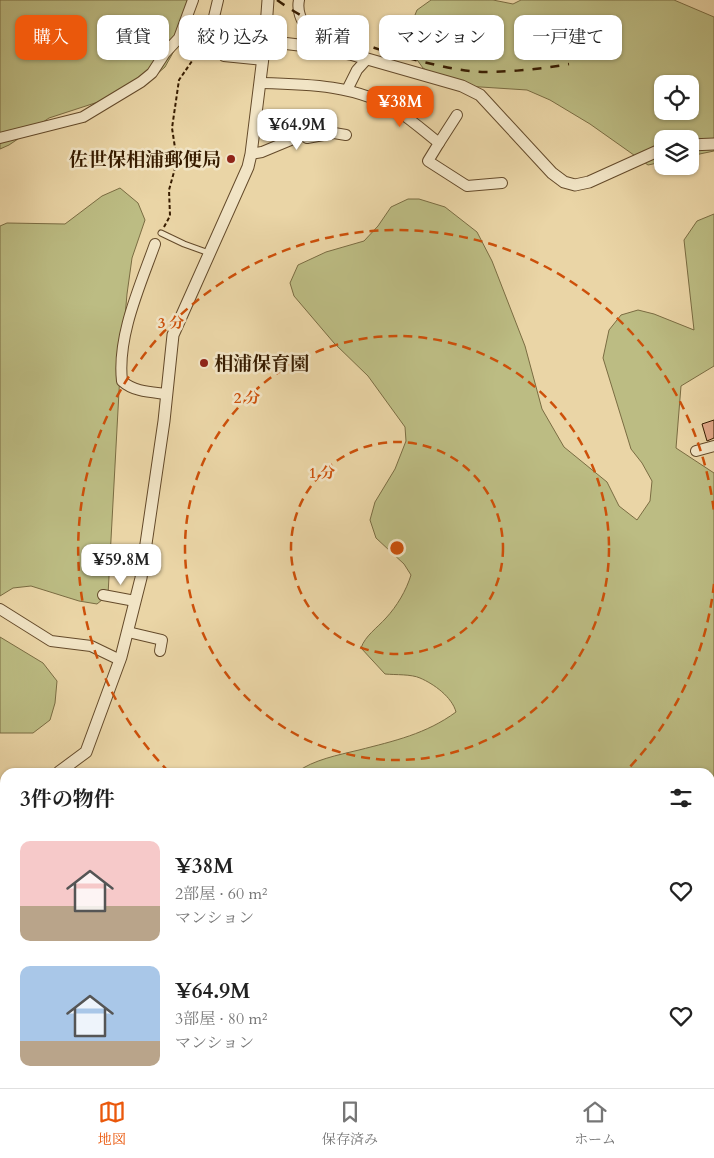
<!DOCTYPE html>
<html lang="ja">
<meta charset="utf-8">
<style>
body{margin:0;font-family:Cardo,"Noto Serif JP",serif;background:#f6f6f6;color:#222;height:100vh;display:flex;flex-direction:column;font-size:19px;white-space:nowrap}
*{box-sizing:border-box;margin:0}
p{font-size:16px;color:#767676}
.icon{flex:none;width:28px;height:28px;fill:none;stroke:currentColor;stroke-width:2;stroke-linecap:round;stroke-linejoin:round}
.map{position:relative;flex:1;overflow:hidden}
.side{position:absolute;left:0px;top:768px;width:715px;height:321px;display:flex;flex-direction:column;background:#fff;border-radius:15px 15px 0 0;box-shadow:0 1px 4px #0004}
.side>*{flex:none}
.top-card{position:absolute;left:15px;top:15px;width:685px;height:45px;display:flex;gap:10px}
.controls{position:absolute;left:654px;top:75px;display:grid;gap:10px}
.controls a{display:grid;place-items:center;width:45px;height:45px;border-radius:10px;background:#fff;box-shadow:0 1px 4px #0004;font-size:25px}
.price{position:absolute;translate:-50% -42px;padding:0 11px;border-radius:10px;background:#fff;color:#222;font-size:16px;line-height:32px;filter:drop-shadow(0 1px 2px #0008)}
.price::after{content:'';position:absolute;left:50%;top:30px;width:15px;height:11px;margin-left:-8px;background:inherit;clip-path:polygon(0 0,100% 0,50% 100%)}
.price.selected{background:#ea580c;color:#fff}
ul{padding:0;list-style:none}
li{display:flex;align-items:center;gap:15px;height:125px;padding:0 20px}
li span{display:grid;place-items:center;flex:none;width:140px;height:100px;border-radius:10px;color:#555}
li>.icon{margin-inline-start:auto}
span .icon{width:60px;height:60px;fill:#fffc;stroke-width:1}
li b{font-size:21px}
h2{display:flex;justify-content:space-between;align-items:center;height:60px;padding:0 20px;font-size:21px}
.tag{padding:0 18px;border-radius:10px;background:#fff;box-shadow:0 1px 4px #0004;font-size:18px;line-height:45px}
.tag.selected{background:#ea580c;color:#fff}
.dock{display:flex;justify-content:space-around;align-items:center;height:70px;border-top:1px solid #e0e0e0;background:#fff;font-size:14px;color:#767676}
.dock a{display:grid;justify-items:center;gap:2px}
.dock .selected{color:#ea580c}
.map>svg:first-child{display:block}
.green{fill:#bcbc83;stroke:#7a6c42;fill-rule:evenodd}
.building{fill:#e0a788;stroke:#371c00}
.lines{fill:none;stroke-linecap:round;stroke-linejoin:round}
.service-casing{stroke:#644a2a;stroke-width:7}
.minor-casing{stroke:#644a2a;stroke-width:12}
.tertiary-casing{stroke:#644a2a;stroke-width:13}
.path{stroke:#371c00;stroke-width:2;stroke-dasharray:4 2.5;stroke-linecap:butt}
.service{stroke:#f1e4c5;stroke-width:5}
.minor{stroke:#f1e4c5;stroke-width:10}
.tertiary{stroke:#f1e4c5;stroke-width:11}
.rail{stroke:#371c00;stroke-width:2.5;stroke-dasharray:9 9;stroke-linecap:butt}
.ring{fill:none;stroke:#cd500a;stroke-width:2.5;stroke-dasharray:9 6}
.poi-dot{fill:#8f2418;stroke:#f1e4c5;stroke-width:2}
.labels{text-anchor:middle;stroke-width:5;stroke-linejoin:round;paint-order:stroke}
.poi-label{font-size:19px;font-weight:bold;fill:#371c00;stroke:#f1e4c5;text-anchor:end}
.centre{fill:#cd500a;stroke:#f1e4c5;stroke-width:2.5}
.ring-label{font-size:15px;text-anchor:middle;font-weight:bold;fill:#cd500a;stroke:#f1e4c5;stroke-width:5;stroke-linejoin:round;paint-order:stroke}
</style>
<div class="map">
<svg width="714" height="1088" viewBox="0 0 714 1088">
<rect width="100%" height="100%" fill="#ead5a6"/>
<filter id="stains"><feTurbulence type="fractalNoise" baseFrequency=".004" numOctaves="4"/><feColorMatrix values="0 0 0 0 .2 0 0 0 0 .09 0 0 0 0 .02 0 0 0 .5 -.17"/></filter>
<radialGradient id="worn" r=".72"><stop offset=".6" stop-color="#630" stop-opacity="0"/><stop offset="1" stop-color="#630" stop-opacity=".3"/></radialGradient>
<g class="green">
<path d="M0 0H196V6L185 31 165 67 141 88 49 118 9 145 0 149Z"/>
<path d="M431 0H493L513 4 521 0H674L714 17V151L690 156V139H662V162L648 165 590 124 550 100 527 90 450 85 423 68 404 42 417 10ZM662 84H690V111H662Z"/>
<path d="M120 188 138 203 145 220 132 258 127 294 120 373 108 595 97 604 79 601 31 586 13 588 0 596V226L7 223 65 224 102 196Z"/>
<path d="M408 199H419L445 207 477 232 492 261 525 346 542 409 564 447 607 482 619 506 637 520 650 501 652 481 642 463 631 449 603 358 609 330 621 315 638 310 654 314 694 330 684 240 697 221 714 214V366L681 386 676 448 714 473V1088H384L386 1084H710V772H297C313 760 338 755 359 750 394 741 426 734 456 712 452 697 434 684 420 678 411 674 396 675 385 674L361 648C365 636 377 628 386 618 397 606 406 591 411 575L404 564 376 538 370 520 375 502 395 469 406 441 405 427 368 376 334 343 294 296 290 283 298 265 326 252 364 241 378 226 391 207Z"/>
<path d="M0 637 43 663 57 681 55 703 50 720 33 733H0Z"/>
<path d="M23 1084H133L134 1088H24Z"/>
<path d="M254 1084H306L315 1088H249Z"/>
</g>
<path class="building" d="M714 420V438L707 441 702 424Z"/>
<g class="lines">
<g class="service-casing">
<path id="service" d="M161 233 184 244 209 253"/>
</g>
<g class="minor-casing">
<g id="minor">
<path d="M218 0 209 38 224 56 263 60"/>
<path d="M299 0C295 18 311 31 314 47"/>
<path d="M260 83C307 84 359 85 399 112 413 121 426 133 439 143L428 161 467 186 502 183"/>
<path d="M347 90 357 70 367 59"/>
<path d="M0 138 83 117 141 82 152 73 165 53 179 38 193 0"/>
<path d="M439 143 457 115"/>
<path d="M251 154 262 152 303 135 307 138 334 133 346 135"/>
<path d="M155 244C140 286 117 336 122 381 134 392 151 392 167 394"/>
<path d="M696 451 714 446"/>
<path d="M103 595 135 601"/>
<path d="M0 609 51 641 91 646 120 660"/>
<path d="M128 632 162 640 160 651"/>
<path d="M154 1084 156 1088"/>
<path d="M196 1088 197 1084"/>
</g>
</g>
<g class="tertiary-casing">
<g id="tertiary">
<path d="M265 41 307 46 350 54 462 86 480 95 552 173 564 182 575 185 589 182 662 149"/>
<path d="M690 145 714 144"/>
<path d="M59 772 86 752 121 657 141 578 164 421 173 335 248 167 251 154 265 41 268 0"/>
<path d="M0 808 5 805"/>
</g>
</g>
<g class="path">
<path d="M164 227 170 216 169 190 177 161 172 128 179 80 203 45"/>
<path d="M512 1084 544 1088"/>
<path d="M375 1088 380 1084"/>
</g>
<use href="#service" class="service"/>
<use href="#minor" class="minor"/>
<use href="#tertiary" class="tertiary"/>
<path class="rail" d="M277 0C319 30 369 48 419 61 440 66 461 71 482 72 511 72 541 69 569 64"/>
</g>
<g class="ring">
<circle cx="397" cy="548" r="106"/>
<circle cx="397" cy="548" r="212"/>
<path d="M714 584A319 319 0 0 1 625 772M169 772A319 319 0 1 1 714 512"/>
</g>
<g class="poi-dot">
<circle cx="231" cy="159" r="5"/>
<circle cx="204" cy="363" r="5"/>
</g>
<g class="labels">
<g class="poi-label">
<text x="221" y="166">佐世保相浦郵便局</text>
<text x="214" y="370" text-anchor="start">相浦保育園</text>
</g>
</g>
<circle cx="397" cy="548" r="8" class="centre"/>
<g class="ring-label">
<text x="171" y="328">3 分</text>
<text x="247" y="403">2 分</text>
<text x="322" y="478">1 分</text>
</g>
<rect width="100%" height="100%" filter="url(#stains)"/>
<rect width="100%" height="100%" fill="url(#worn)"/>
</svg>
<div class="controls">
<a><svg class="icon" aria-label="locate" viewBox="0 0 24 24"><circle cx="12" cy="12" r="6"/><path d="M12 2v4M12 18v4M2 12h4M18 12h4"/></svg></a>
<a><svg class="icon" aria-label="layers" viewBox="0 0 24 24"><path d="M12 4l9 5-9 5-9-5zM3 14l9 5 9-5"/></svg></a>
</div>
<b class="price selected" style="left:400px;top:128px">¥38M</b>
<b class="price" style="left:297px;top:151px">¥64.9M</b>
<b class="price" style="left:121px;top:586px">¥59.8M</b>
<div class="top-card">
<a class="tag selected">購入</a>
<a class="tag">賃貸</a>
<a class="tag">絞り込み</a>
<a class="tag">新着</a>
<a class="tag">マンション</a>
<a class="tag">一戸建て</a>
</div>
<section class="side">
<h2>3件の物件<svg class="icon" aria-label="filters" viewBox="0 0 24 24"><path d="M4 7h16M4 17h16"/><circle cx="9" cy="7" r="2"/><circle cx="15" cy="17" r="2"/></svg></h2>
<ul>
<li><span style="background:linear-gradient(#f6c9c9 65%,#b9a48a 0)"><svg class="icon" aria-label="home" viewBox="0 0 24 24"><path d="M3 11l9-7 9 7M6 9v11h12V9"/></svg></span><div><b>¥38M</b><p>2部屋 · 60 m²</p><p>マンション</p></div><svg class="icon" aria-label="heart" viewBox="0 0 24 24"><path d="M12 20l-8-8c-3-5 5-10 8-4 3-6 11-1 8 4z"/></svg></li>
<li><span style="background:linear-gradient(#a9c7e8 75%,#b9a48a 0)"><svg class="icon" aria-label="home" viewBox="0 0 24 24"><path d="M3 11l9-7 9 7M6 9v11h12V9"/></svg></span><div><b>¥64.9M</b><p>3部屋 · 80 m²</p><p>マンション</p></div><svg class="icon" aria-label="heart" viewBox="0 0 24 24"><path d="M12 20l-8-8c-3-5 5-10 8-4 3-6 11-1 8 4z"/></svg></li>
</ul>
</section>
</div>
<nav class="dock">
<a class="selected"><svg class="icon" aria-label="map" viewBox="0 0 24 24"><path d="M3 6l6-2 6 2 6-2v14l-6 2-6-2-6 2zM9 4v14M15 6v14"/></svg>地図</a>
<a><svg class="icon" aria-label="saved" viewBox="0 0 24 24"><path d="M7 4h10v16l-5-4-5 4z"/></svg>保存済み</a>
<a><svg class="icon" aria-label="home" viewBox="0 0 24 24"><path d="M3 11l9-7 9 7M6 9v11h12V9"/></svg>ホーム</a>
</nav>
